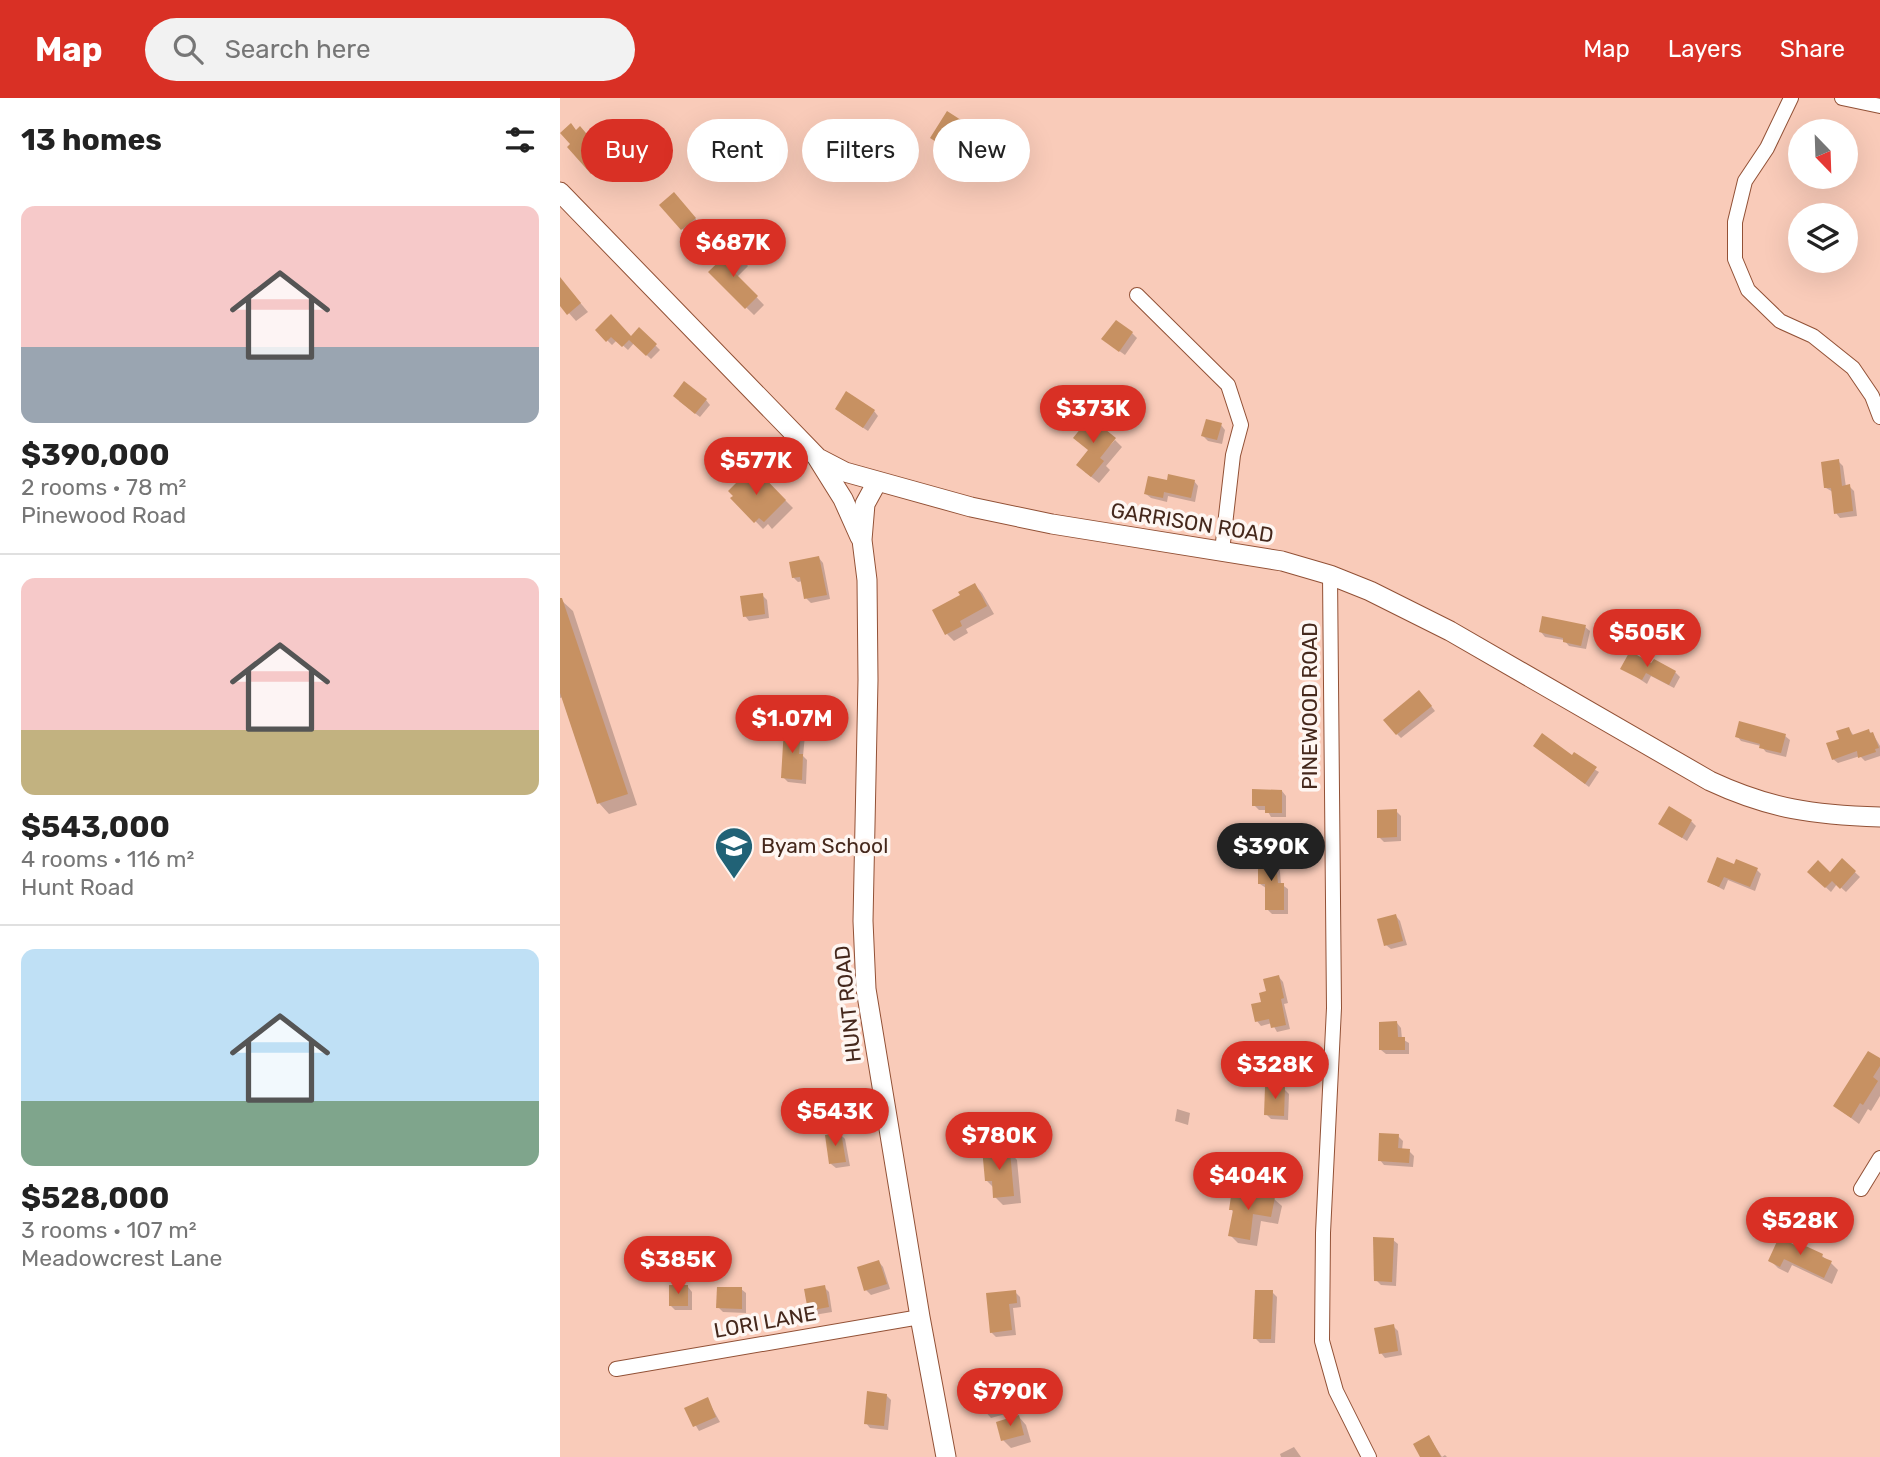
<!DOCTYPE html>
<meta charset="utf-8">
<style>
body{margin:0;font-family:Rubik,sans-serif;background:#f2f2f2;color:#222;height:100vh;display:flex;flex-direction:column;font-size:26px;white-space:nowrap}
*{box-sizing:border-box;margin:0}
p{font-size:23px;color:#767676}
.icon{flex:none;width:38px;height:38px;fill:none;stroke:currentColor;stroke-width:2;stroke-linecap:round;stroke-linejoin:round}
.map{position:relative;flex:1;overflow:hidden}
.panel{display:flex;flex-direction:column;background:#fff;width:560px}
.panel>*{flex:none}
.hud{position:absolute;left:21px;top:21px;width:665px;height:63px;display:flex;gap:14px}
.needle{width:46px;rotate:157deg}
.controls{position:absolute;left:1228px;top:21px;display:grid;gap:14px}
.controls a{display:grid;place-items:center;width:70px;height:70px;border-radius:50%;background:#fff;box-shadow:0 7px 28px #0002;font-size:35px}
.price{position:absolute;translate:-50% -60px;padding:0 16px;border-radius:24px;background:#d93025;color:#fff;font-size:23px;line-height:46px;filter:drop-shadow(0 2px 4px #0008)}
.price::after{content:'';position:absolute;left:50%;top:42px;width:21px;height:16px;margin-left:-10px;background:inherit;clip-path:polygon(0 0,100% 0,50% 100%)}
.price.active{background:#222;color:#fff}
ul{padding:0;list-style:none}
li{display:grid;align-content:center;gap:14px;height:371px;padding:0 21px}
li+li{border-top:2px solid #e0e0e0}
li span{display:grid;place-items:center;height:217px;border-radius:14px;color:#555}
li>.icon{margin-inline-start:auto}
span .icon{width:126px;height:126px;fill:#fffc;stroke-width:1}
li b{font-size:30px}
h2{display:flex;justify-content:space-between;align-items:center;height:84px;padding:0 21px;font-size:30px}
.pill{padding:0 24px;border-radius:32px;background:#fff;box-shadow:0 7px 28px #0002;font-size:24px;line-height:63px}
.pill.active{background:#d93025;color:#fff}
header{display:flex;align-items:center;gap:42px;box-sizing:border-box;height:98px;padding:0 35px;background:#d93025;color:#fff}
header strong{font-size:33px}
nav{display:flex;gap:38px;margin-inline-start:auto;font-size:24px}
.search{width:490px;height:63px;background:#f2f2f2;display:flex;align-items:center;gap:18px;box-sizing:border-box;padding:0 24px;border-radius:38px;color:#767676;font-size:26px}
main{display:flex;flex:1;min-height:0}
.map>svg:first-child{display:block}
.shadow{fill:#0003}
.building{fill:#c79162}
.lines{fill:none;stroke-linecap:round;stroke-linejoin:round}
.minor-casing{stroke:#925136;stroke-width:16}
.tertiary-casing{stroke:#925136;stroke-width:21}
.minor{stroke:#fff;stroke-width:14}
.tertiary{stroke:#fff;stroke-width:19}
.labels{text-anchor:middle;stroke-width:7;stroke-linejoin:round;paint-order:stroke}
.street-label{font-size:21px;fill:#45281c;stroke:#fef6f2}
.poi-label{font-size:21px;fill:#45281c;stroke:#fef6f2;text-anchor:start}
</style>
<header>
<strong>Map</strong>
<div class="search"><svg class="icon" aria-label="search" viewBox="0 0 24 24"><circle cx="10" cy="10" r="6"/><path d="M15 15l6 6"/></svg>Search here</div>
<nav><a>Map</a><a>Layers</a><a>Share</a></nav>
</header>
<main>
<section class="panel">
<h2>13 homes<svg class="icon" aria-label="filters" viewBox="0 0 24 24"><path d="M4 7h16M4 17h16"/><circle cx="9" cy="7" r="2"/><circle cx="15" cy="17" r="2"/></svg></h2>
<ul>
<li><span style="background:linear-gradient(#f6c9c9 65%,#9aa5b1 0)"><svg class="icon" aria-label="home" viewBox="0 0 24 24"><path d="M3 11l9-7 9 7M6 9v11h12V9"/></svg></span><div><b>$390,000</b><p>2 rooms · 78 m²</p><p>Pinewood Road</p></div></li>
<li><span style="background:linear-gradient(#f6c9c9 70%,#c2b280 0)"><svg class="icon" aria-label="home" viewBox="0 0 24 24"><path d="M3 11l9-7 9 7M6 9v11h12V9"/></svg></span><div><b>$543,000</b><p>4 rooms · 116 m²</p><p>Hunt Road</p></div></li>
<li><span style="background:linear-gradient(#bfe0f5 70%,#7fa58c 0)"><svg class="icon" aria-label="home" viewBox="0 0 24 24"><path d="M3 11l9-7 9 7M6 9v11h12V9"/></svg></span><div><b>$528,000</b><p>3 rooms · 107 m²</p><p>Meadowcrest Lane</p></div></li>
</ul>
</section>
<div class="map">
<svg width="1320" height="1359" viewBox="0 0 1320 1359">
<rect width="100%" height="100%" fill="#f9cbb9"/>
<g class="shadow">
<path d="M387 15 408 31 405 35 436 57 424 75 380 47 372 39Z"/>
<path d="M16 34 24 35 52 67 37 79 32 75Z"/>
<path d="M119 101 139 125 127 136 101 107Z"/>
<path d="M173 152 188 168 177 179 204 207 194 217 150 174Z"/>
<path d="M0 188 12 195 28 214 16 223 0 205Z"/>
<path d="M79 231 100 252 91 261 74 245 68 252 57 242 52 247 37 232 71 240Z"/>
<path d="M572 235 577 240 565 257 548 245Z"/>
<path d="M146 302 150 307 140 319 119 303Z"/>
<path d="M314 313 318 318 308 333 281 315Z"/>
<path d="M661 327 665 332 662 346 648 343 643 338Z"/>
<path d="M555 342 562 349 546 368 550 372 539 385 525 374Z"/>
<path d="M1278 363 1283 368 1286 389 1289 388 1294 393 1297 418 1280 420 1276 415 1273 394 1266 390Z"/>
<path d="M197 374 233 410 212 431 208 426 203 431 173 400Z"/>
<path d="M634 383 638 388 635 404 608 398 607 404 591 400 586 396 608 384Z"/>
<path d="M259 460 263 465 270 501 251 505 246 500 243 483 238 484 233 479Z"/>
<path d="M415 487 422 495 434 516 406 531 408 535 394 543 387 536 402 498Z"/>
<path d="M202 497 207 502 209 520 189 523 185 518Z"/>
<path d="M0 503H2L13 513 77 707 49 716 39 705 3 599 0 600Z"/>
<path d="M1025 529 1030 533 1026 551 1009 548 1004 542 985 539 981 534Z"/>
<path d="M1092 567 1115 574 1120 579 1114 590 1091 578 1087 586 1063 570Z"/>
<path d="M864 599 875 613 841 640 837 636Z"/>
<path d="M1289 631 1294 638 1308 633 1313 636 1320 648V658L1305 663 1300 658 1278 665 1273 661Z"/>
<path d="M240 632 245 637 243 658 247 662 246 686 228 684 223 679Z"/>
<path d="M1177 638H1225L1230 642 1226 659 1206 654 1201 648 1181 643Z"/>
<path d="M979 651 1013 659 1039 674 1029 689Z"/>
<path d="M722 693 726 698V719H711L707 712H699L694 707Z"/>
<path d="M836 713 841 718V743L824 744 819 739Z"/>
<path d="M1131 723 1136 728 1127 743 1101 726Z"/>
<path d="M714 758 719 763 721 786 728 791V816H712L707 811 706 790 700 786Z"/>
<path d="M1283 763 1300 779 1286 794 1277 786 1271 794 1249 774 1271 776Z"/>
<path d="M1175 768 1197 772 1201 776 1195 793 1168 782 1164 792 1149 784Z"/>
<path d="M836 818 840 823 847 847 831 851 826 847Z"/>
<path d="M719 879 723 884 728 905 724 906 730 931 717 934 712 925 701 928 697 923 708 894Z"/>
<path d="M837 925 841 930 842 941 849 945V956H826L821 952Z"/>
<path d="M1320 962V998L1311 1013 1308 1011 1299 1026 1275 1008Z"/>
<path d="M724 991 729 996 728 1022 711 1021 706 1016Z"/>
<path d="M617 1011 630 1015 628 1027 615 1023Z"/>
<path d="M280 1036 285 1041 290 1068 276 1070 271 1066Z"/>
<path d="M838 1038 843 1043 842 1052 849 1053 854 1058 853 1069 824 1067 820 1062Z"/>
<path d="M435 1050 440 1055 450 1054 457 1062 461 1105 443 1107 435 1099 434 1090 426 1082Z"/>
<path d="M714 1101 722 1108 718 1126 701 1123 697 1148 678 1145 670 1137 674 1115 671 1111Z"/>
<path d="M833 1142 838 1146 836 1188 821 1187 816 1182Z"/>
<path d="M1220 1142 1262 1158 1271 1165 1278 1172 1272 1186 1232 1167 1228 1175 1218 1170 1210 1162Z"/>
<path d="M319 1164 323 1169 330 1191 311 1197 306 1192Z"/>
<path d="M128 1189 132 1194V1212H115L110 1207Z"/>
<path d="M264 1189 269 1194 272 1214 254 1217 249 1212Z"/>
<path d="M181 1191 186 1195V1215L163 1214 158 1209Z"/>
<path d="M455 1194 460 1199 461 1209 453 1210 456 1237 436 1239 431 1234Z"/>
<path d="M712 1194 717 1199 715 1245H700L695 1240Z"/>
<path d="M833 1228 838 1233 842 1257 825 1260 821 1255Z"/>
<path d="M433 1279 441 1287 449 1315 431 1320 424 1312Z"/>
<path d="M326 1297 331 1302 328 1332 310 1330 306 1325Z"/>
<path d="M147 1301 160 1324 139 1333 126 1311Z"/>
<path d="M459 1319 466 1327 471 1344 451 1350 443 1342Z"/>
<path d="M869 1339 882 1359 885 1357 887 1359H862Z"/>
<path d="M734 1349 741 1359H721L720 1356Z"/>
</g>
<g class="building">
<path d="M387 13 401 22 397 28 429 48 416 69 370 40Z"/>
<path d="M11 25 16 32 20 28 48 61 31 76 7 49 10 46 0 35Z"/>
<path d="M114 94 136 120 121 132 99 107Z"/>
<path d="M173 150 182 159 171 171 198 198 185 211 148 174Z"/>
<path d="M0 179 21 205 7 217 0 208Z"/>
<path d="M51 216 71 238 79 229 97 246 86 258 69 242 62 249 51 239 46 244 35 232Z"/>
<path d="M556 222 573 234 559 254 541 241Z"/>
<path d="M124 283 147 301 135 316 113 298Z"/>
<path d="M286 293 315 312 303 330 275 311Z"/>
<path d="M530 319 556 340 540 360 544 363 531 379 516 367 528 352 513 340Z"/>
<path d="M646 321 662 325 657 342 641 338Z"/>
<path d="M1279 361 1282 388 1290 386 1293 413 1274 416 1271 390H1264L1261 364Z"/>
<path d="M197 372 226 402 204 424 199 420 194 425 170 400 173 398 168 393 183 378 187 382Z"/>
<path d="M608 376 635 382 631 400 604 394 603 400 584 396 588 378 607 382Z"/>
<path d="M259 458 267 497 244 501 240 479 232 480 229 464Z"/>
<path d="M415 485 427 508 400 523 402 528 385 537 372 512 400 497 398 494Z"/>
<path d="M203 495 205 516 183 519 180 498Z"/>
<path d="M0 500H2L68 696 37 706 0 595Z"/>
<path d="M982 518 1026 527 1021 548 1003 544V540L979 534Z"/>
<path d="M1070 553 1091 565 1094 561 1116 573 1109 587 1086 575 1082 582 1060 571Z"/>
<path d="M859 592 872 608 836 637 823 622Z"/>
<path d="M1179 623 1226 636 1221 655 1199 650 1200 646 1175 639Z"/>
<path d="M1289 629 1292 637 1309 631 1310 635 1313 634 1319 650 1315 651 1316 654 1298 660 1297 653 1272 662 1266 645 1279 641 1276 633Z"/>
<path d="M224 630 241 631 239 656H243L242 682 221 680Z"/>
<path d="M982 635 1012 657 1014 654 1037 669 1025 686 973 648Z"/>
<path d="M692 691 722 692V715H705V708H692Z"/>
<path d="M1109 708 1132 722 1122 740 1098 726Z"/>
<path d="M837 711V739L817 740V712Z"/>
<path d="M715 756 718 785H724V812H705V786H698V757Z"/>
<path d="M1157 759 1174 766 1176 761 1198 770 1190 789 1164 779 1159 789 1147 784Z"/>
<path d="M1282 760 1296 773 1280 791 1272 783 1265 790 1247 774 1258 762 1270 774Z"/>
<path d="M836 816 843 843 824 848 817 821Z"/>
<path d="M719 877 724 900 721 901 726 927 711 930 709 921 695 924 691 906 701 904 699 895 706 893 703 881Z"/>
<path d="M837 923 838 939H845V952H819V924Z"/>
<path d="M1308 953 1320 960V968L1313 979 1318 983 1303 1007 1300 1005 1291 1020 1273 1008Z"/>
<path d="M705 989H725L724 1018 704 1017Z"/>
<path d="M281 1034 286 1064 269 1066 265 1037Z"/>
<path d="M819 1035 839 1036 838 1050 850 1051 849 1065 818 1063Z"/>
<path d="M436 1049V1054L450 1053 454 1098 433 1100 432 1083H425L422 1050Z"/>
<path d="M672 1091 715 1099 711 1119 693 1116 690 1142 668 1138 673 1112H669Z"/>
<path d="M813 1139 834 1140 832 1184 814 1183Z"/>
<path d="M1219 1139 1235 1147 1237 1144 1263 1156 1262 1159 1272 1163 1264 1180 1224 1161 1220 1169 1208 1163Z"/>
<path d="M319 1162 327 1186 304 1193 297 1169Z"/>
<rect x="109" y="1187" width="19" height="21"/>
<path d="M265 1187 269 1209 248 1213 244 1191Z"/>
<path d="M157 1189H182V1211L156 1210Z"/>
<path d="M456 1192 457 1205 449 1206 452 1232 430 1235 426 1195Z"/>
<path d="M695 1192H713L711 1241H693Z"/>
<path d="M834 1226 838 1253 819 1256 814 1230Z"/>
<path d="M434 1277 442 1308 422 1313 413 1283Z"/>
<path d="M307 1293 327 1296 324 1328 304 1326Z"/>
<path d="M148 1299 156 1319 133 1329 124 1310Z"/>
<path d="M459 1317 464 1337 441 1343 436 1324Z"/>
<path d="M869 1337 881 1359H860L853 1346Z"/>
</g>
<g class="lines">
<g class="minor-casing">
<g id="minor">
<path d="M1231 0 1207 50 1185 83 1175 124V161L1188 192 1220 223 1253 238 1293 270 1312 298 1320 319"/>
<path d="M1282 0 1320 8"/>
<path d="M577 197 668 287 681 327 673 357 662 453"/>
<path d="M770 477 774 910 763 1135 762 1243 776 1293 809 1359"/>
<path d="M1301 1091 1320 1060"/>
<path d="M56 1271 360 1219"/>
</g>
</g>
<g class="tertiary-casing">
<g id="tertiary">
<path d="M0 94 258 360 285 374 411 409 492 426 722 463 770 477 810 493 890 533 1150 683C1210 711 1254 717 1320 719"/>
<path d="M258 361 283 401 300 439"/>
<path d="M317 384 305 406 302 442 307 482 308 582 303 823 306 891 360 1219 386 1359"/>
</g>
</g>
<use href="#minor" class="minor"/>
<use href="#tertiary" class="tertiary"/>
</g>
<defs>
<g id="school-pin" transform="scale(2.0125)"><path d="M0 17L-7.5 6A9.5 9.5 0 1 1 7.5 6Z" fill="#216276" stroke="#fef6f2"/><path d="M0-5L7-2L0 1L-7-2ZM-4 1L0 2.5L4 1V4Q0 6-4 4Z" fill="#fff"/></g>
</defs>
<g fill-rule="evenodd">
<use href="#school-pin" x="174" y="748"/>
</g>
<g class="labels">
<g class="street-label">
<text transform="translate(632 425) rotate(9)" y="7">GARRISON ROAD</text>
<text transform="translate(750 608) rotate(-90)" y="7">PINEWOOD ROAD</text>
<text transform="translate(288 906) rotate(-96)" y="7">HUNT ROAD</text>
<text transform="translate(205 1224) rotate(-10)" y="7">LORI LANE</text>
</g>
<g class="poi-label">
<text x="201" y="755">Byam School</text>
</g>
</g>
</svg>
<div class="controls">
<a><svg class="needle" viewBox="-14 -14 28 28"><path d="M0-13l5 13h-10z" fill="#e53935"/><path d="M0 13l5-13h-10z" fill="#767676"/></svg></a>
<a><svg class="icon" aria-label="layers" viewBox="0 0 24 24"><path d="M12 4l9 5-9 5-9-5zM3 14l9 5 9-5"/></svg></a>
</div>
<b class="price" style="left:173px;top:181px">$687K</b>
<b class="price" style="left:533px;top:347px">$373K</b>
<b class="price" style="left:196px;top:399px">$577K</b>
<b class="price" style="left:1087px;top:571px">$505K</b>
<b class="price" style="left:232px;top:657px">$1.07M</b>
<b class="price active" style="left:711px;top:785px">$390K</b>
<b class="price" style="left:715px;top:1003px">$328K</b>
<b class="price" style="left:275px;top:1050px">$543K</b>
<b class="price" style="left:439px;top:1074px">$780K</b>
<b class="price" style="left:688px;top:1114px">$404K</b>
<b class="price" style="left:1240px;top:1159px">$528K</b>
<b class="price" style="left:118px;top:1198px">$385K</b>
<b class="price" style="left:450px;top:1330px">$790K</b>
<div class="hud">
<a class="pill active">Buy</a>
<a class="pill">Rent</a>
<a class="pill">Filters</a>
<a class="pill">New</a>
</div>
</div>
</main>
